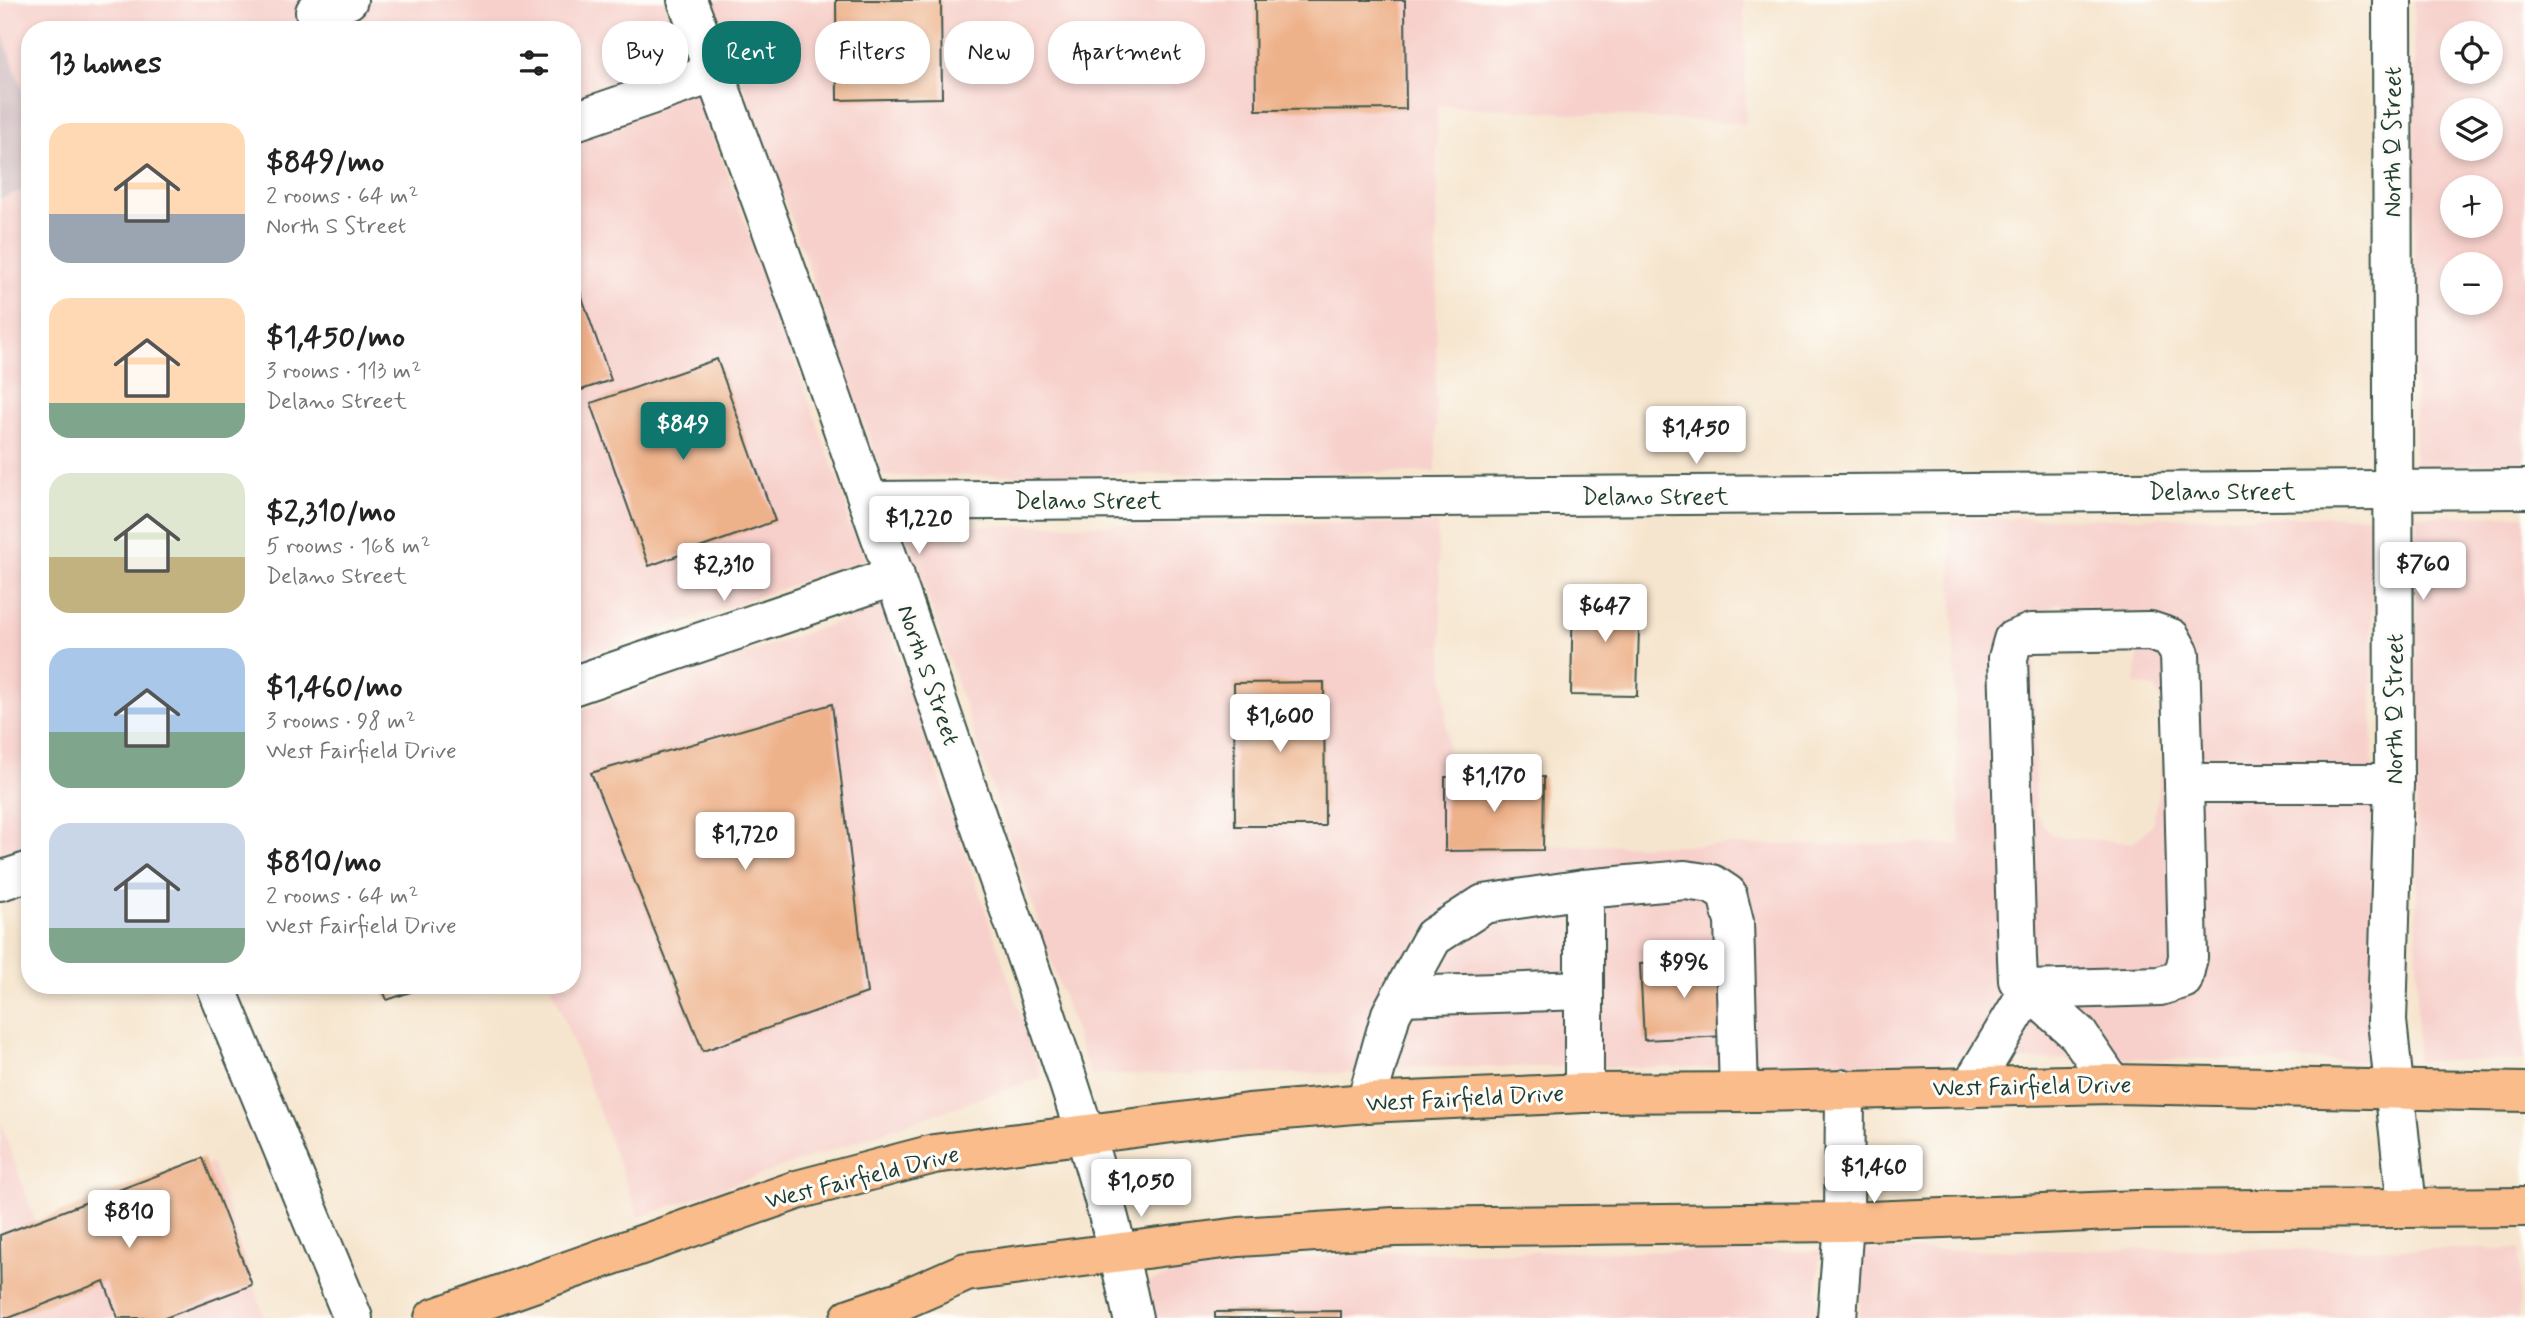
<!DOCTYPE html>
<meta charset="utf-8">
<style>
body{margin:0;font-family:Mynerve,sans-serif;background:#f2f2f2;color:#222;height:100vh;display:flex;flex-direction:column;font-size:26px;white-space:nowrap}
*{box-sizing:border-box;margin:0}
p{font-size:23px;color:#767676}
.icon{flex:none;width:38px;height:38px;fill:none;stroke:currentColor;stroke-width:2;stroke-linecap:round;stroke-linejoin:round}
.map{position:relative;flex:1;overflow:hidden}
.sheet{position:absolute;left:21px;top:21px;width:560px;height:973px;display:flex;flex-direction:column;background:#fff;border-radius:28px;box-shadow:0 4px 10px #0003}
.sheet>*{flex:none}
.guide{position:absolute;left:602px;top:21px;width:665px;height:63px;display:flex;gap:14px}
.fabs{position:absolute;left:2440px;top:21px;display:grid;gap:14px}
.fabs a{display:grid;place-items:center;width:63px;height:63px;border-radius:50%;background:#fff;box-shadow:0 4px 10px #0003;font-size:35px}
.price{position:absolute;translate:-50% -60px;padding:0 16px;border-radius:7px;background:#fff;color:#222;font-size:23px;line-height:46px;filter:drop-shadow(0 2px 4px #0008)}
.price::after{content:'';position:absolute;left:50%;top:42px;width:21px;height:16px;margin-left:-10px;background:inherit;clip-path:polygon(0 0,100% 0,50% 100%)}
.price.current{background:#0f766e;color:#fff}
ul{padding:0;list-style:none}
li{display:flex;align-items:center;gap:21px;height:175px;padding:0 28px}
li span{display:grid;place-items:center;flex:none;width:196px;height:140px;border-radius:21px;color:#555}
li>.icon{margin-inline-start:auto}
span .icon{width:84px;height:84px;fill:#fffc;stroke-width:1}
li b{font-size:30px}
h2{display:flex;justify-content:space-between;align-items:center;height:84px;padding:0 28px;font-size:30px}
.tag{padding:0 24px;border-radius:28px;background:#fff;box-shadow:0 4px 10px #0003;font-size:24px;line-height:63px}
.tag.current{background:#0f766e;color:#fff}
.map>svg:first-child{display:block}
.built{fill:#f7d0cb;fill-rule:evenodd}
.industrial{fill:#d2bec2}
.building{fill:#eeb28b}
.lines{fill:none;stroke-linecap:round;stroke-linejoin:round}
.minor-casing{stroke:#3f564b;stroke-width:42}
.major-casing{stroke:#3f564b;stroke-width:42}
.minor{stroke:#fff;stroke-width:38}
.major{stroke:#f9bc8a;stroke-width:38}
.labels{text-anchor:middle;stroke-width:6;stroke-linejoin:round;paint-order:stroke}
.street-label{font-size:24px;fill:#1f3d34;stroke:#fdfcf7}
</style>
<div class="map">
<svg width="2525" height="1318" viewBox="0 0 2525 1318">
<rect width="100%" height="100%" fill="#fdfcf7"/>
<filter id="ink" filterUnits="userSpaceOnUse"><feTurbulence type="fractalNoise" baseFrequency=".0143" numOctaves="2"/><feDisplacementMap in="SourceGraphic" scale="14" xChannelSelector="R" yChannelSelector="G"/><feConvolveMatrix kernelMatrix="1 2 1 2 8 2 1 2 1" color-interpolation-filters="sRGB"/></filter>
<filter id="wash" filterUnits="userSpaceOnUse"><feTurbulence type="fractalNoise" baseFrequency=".00686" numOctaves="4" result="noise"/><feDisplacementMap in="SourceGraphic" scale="28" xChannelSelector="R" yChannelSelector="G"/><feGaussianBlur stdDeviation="1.57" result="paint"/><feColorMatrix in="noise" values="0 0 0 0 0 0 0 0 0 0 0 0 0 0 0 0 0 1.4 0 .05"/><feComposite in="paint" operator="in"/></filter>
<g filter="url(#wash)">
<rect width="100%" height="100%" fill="#f6e5ce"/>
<g class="built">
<path d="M16 0H665L847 506V526L854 527 865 560 572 660V30H30V111L0 27V6Z"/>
<path d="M713 0H1744L1746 124 1437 105 1436 472 883 476Z"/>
<path d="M2414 0H2525V464L2415 465ZM2490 33V72H2452V33ZM2490 110V149H2452V110ZM2452 187H2490V226H2452ZM2490 264V303H2452V264Z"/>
<path d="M30 187V845L0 855V199Z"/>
<path d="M2525 515V1060L2417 1061 2416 516Z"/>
<path d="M2372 516 2373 1061 2111 1058 1757 1067H1408L1366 1073 1090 1075 910 545 901 526 1437 523 1452 846 1960 844 1950 519ZM2056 603 2123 613 2140 637 2135 684 2155 688 2170 714 2153 824 2133 843 2053 836 2035 814V624Z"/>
<path d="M882 607 1042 1077 639 1217 551 985H572V713Z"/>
<path d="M0 1121 36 1223 212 1163 265 1318H0Z"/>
<path d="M2520 1249 2519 1318H1859L1864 1250Z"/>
<path d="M1820 1251 1815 1318H1155L1148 1282 1196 1268 1241 1262 1395 1252Z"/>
</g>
<path class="industrial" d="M0 27 30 111V187L0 199Z"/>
<g id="blocks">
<g class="building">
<path d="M836 0H941L942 98 837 100Z"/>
<path d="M1255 0H1405L1406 109 1256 110Z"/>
<path d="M572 269 611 380 572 393Z"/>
<path d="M717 359 775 521 649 566 591 403Z"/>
<path d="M1573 591 1640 593 1637 696 1571 695Z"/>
<path d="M1324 682 1325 826H1235L1234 683Z"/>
<path d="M832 704 867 993 703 1051 591 773Z"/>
<path d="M1445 777H1544L1543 850 1445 851Z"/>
<path d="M1723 959 1727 1036 1644 1040 1640 964Z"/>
<path d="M381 985H428V986L387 1000Z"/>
<path d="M203 1158 252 1285 165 1318H118L104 1281 9 1318H1L0 1235Z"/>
<path d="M1341 1311V1318H1215V1312Z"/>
</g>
</g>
</g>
<g filter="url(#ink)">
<use href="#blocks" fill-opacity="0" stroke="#3f564b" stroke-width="2"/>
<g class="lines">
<g class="minor-casing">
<g id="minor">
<path d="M687 0C786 262 878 526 968 791 1028 965 1095 1138 1133 1318"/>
<path d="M2392 0 2394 783 2387 1021 2407 1207"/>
<path d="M315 12 348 0"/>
<path d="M572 122 715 73"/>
<path d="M868 501 2525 489"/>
<path d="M572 686 895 576"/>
<path d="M2184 783 2188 957 2183 979 2160 986 2029 990 2018 980 2017 958 2008 658 2013 640 2031 633 2150 631 2171 638 2180 654 2184 783H2394"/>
<path d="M0 881 30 871"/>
<path d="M215 985 353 1318"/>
<path d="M1401 996 1584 990"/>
<path d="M1970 1088 2029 990 2078 1034 2112 1084"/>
<path d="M1584 1093V889"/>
<path d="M1366 1103 1391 1014 1433 937 1484 904 1584 889 1685 880 1712 884 1727 894 1734 922 1739 1092"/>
<path d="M1837 1318 1844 1222 1845 1089"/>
</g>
</g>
<g class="major-casing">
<g id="major">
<path d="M434 1318 797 1190 934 1154 1249 1113 1366 1103 1584 1093 1758 1092 2112 1084 2525 1092"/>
<path d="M850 1318 900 1301 966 1272 1239 1237 1394 1227 1844 1222 2138 1210 2525 1207"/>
</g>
</g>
<use href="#minor" class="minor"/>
<use href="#major" class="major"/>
</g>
</g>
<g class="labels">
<g class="street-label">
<text transform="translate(2392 142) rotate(-90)" y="8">North Q Street</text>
<text x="2222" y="499">Delano Street</text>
<text x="1655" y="504">Delano Street</text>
<text x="1088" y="508">Delano Street</text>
<text transform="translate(929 675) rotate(71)" y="8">North S Street</text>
<text transform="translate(2394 709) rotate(-90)" y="8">North Q Street</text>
<text transform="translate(2032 1086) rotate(-1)" y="8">West Fairfield Drive</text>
<text transform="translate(1465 1098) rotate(-3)" y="8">West Fairfield Drive</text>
<text transform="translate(862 1177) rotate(-14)" y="8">West Fairfield Drive</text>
</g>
</g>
</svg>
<div class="fabs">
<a><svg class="icon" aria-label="locate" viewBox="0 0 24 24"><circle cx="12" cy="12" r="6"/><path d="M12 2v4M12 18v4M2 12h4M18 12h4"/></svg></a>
<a><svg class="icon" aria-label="layers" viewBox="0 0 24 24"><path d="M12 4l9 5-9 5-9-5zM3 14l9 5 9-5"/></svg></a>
<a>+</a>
<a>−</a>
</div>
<b class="price current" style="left:683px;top:462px">$849</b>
<b class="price" style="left:1696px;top:466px">$1,450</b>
<b class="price" style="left:919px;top:556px">$1,220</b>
<b class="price" style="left:2423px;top:602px">$760</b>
<b class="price" style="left:724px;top:603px">$2,310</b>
<b class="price" style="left:1605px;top:644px">$647</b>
<b class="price" style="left:1280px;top:754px">$1,600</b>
<b class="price" style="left:1494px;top:814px">$1,170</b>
<b class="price" style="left:745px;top:872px">$1,720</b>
<b class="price" style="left:1684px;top:1000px">$996</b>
<b class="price" style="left:1874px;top:1205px">$1,460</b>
<b class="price" style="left:1141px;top:1219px">$1,050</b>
<b class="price" style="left:129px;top:1250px">$810</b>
<div class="guide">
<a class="tag">Buy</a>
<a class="tag current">Rent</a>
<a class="tag">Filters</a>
<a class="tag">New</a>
<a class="tag">Apartment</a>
</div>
<section class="sheet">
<h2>13 homes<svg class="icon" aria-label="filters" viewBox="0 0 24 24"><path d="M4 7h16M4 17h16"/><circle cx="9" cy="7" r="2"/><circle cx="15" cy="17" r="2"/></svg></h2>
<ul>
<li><span style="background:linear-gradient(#ffd9b3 65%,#9aa5b1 0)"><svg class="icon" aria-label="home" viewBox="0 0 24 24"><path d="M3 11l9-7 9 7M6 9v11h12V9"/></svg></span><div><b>$849/mo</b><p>2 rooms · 64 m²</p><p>North S Street</p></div></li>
<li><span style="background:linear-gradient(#ffd9b3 75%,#7fa58c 0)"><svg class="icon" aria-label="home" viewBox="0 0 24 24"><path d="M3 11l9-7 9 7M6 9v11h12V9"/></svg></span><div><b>$1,450/mo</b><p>3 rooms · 113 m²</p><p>Delano Street</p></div></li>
<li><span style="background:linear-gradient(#dfe7d0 60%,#c2b280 0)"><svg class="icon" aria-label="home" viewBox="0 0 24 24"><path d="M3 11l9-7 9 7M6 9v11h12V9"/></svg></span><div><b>$2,310/mo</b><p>5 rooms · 168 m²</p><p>Delano Street</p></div></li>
<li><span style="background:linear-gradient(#a9c7e8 60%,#7fa58c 0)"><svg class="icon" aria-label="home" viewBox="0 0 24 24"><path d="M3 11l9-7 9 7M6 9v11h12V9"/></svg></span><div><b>$1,460/mo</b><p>3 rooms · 98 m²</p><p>West Fairfield Drive</p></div></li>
<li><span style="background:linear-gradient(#c9d6e8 75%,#7fa58c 0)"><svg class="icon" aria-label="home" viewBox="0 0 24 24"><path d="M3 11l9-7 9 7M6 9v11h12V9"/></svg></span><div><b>$810/mo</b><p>2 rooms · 64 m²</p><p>West Fairfield Drive</p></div></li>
</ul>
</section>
</div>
